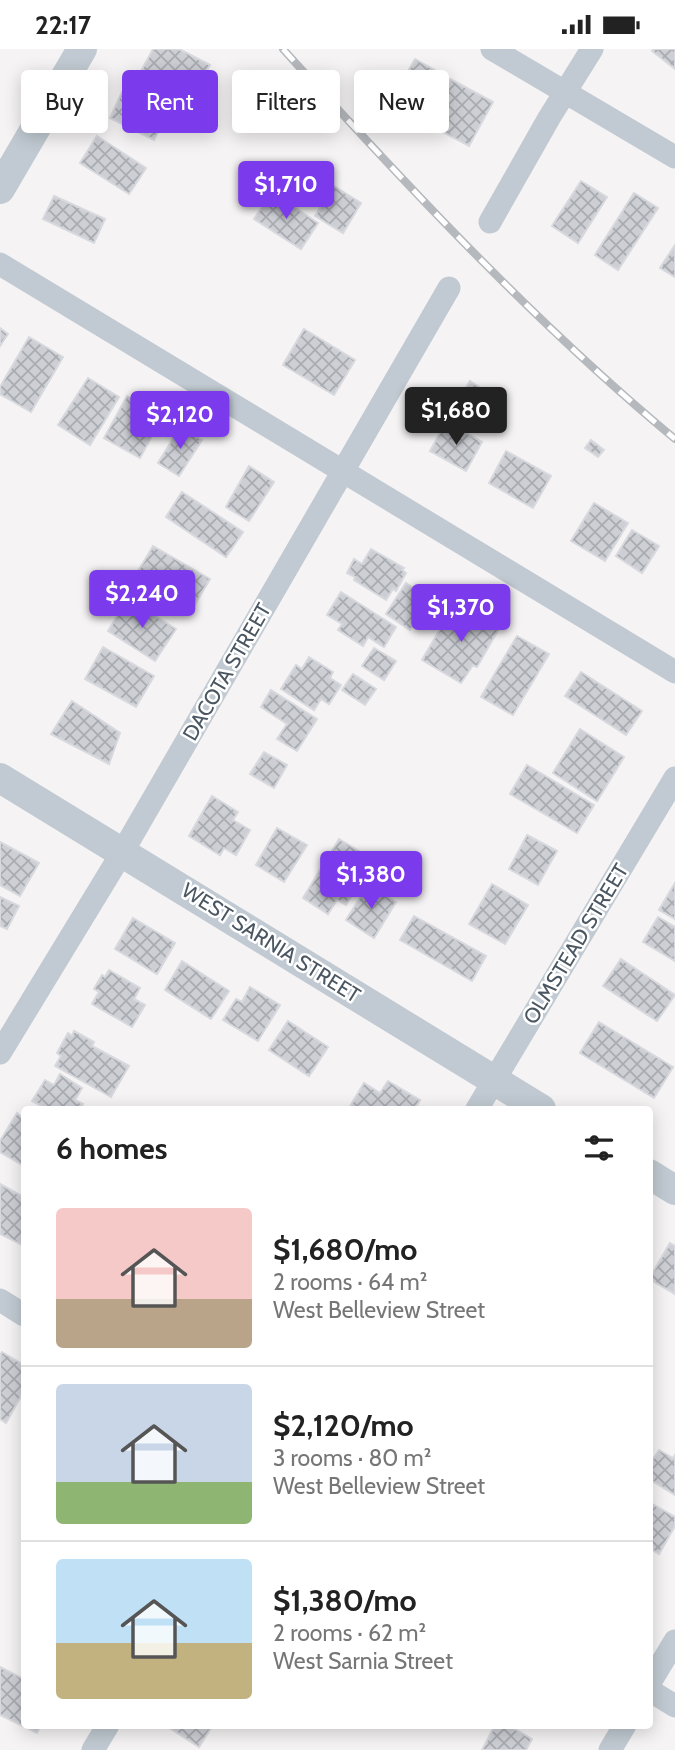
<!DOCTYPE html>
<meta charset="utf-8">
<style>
body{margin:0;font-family:Cabin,sans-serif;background:#f2f2f2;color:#222;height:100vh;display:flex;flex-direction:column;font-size:26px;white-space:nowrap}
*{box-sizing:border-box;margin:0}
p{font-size:23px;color:#767676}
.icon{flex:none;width:38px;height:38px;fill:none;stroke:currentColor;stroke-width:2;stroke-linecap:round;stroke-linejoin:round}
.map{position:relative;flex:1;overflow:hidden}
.sheet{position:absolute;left:21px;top:1057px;width:632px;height:623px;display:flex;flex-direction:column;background:#fff;border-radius:7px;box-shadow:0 4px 18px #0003}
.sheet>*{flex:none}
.top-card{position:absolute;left:21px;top:21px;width:634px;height:63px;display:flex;gap:14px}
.price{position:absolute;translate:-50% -60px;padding:0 16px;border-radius:7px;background:#7c3aed;color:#fff;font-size:23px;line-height:46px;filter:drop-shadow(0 2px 4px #0008)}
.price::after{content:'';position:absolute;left:50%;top:42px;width:21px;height:16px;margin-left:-10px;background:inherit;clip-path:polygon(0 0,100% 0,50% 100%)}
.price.on{background:#222;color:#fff}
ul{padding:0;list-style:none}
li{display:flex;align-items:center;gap:21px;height:175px;padding:0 35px}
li+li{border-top:2px solid #e0e0e0}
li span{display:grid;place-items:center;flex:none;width:196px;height:140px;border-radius:7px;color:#555}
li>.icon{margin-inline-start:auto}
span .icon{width:84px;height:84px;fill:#fffc;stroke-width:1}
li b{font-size:30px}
h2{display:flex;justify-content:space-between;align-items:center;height:84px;padding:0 35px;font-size:30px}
.pill{padding:0 24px;border-radius:7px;background:#fff;box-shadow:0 4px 18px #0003;font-size:24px;line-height:63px}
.pill.on{background:#7c3aed;color:#fff}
.status{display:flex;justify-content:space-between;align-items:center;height:49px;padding:0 35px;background:#fff;direction:ltr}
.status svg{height:19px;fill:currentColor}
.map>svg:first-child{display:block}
.building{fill:url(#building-cross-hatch);stroke:#d7d9de;stroke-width:2}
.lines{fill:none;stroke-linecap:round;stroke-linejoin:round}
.minor{stroke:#c1cad2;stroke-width:23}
.tertiary{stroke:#c1cad2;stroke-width:30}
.rail-casing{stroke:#b5b8bd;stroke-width:8}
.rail{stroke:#fff;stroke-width:5;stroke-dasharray:16;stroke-linecap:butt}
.labels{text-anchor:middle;stroke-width:5;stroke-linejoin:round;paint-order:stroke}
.street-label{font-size:21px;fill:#4a5661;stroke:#fff}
</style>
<div class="status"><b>22:17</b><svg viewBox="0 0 49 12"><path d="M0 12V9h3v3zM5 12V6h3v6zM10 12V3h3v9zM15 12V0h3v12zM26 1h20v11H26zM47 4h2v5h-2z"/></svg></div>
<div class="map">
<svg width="675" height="1701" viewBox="0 0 675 1701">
<defs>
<pattern id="building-cross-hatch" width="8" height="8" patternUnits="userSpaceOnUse" patternTransform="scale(1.75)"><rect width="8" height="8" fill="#cdcfd5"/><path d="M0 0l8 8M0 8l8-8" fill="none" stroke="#a8abb0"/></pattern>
</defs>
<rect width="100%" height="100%" fill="#f5f3f3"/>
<g class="building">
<path d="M153 0H179L210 16 190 53 139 26Z"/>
<path d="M654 0H675V20L652 2Z"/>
<path d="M415 10 442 25 417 67 391 51Z"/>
<path d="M450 30 493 53 469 97 426 74Z"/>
<path d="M122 43 167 65 154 91 110 69Z"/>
<path d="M97 87 146 119 129 145 80 114Z"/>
<path d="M581 132 607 148 578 194 552 177Z"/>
<path d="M334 137 361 154 343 184 315 167Z"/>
<path d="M272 143 318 174 301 200 254 170Z"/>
<path d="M634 144 658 159 618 221 595 206Z"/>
<path d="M54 147 105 170 94 194 43 170Z"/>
<path d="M675 196V228L660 219Z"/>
<path d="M0 279 8 285 0 297Z"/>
<path d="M304 280 355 311 334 346 283 316Z"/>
<path d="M29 288 63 308 31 363 0 345V338Z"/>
<path d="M88 329 119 348 90 396 58 376Z"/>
<path d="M470 332 496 349 485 365 460 349Z"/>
<path d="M127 347 163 367 140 409 104 389Z"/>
<path d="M446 373 482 393 466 422 430 402Z"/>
<path d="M180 378 202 391 179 427 158 414Z"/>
<path d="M591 391 604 401 598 408 585 399Z"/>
<path d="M506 402 551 427 533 459 489 434Z"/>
<path d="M249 417 274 433 249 472 226 458Z"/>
<path d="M182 443 243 483 226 508 166 468Z"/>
<path d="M594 454 628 474 605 512 571 492Z"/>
<path d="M632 481 659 497 642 524 616 507Z"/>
<path d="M153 497 210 530 194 557 137 524Z"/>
<path d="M371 500 404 519 402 521 406 524 396 542 393 540 386 551 354 531 355 528 347 524 354 510 362 515Z"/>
<path d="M406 534 430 550 410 581 386 565Z"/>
<path d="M341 543 396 578 384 598 368 588 363 597 338 581 342 575 327 566Z"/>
<path d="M128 550 176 580 155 612 108 582Z"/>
<path d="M452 560 471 572 477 562 501 576 477 618 473 616 461 634 422 611Z"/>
<path d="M517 587 549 605 513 666 481 648Z"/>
<path d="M103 598 154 627 136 658 85 630Z"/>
<path d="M374 599 396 612 384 631 362 617Z"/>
<path d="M309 608 333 623 330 629 341 636 329 655 321 650 314 661 281 640 296 616 302 620Z"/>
<path d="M581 623 642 662 626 686 565 647Z"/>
<path d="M353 625 376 640 365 656 342 641Z"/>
<path d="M271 641 317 670 297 702 277 690 287 675 261 658Z"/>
<path d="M72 652 120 684 109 715 51 685Z"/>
<path d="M580 680 624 708 597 752 553 724Z"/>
<path d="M264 703 287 716 274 739 250 725Z"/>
<path d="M527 716 594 756 577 784 510 745Z"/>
<path d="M212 747 238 763 233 771 250 781 236 806 224 799 220 806 189 787Z"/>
<path d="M277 779 307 796 284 833 256 816Z"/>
<path d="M527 786 557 802 538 836 509 820Z"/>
<path d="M339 790 364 805 348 832 357 838 346 856 337 851 328 865 303 849Z"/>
<path d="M0 793 39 814 20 847 0 836Z"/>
<path d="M675 834V870L659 861Z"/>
<path d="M492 835 528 856 505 895 469 875Z"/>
<path d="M368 836 396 853 374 889 346 871Z"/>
<path d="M0 848 19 857 7 880 0 877Z"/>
<path d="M414 867 486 907 472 932 400 891Z"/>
<path d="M658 868 675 878V912L643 893Z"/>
<path d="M133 869 175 894 157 925 115 900Z"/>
<path d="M621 910 675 946 657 972 603 937Z"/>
<path d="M182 912 229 942 211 970 165 941Z"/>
<path d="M109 921 140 939 134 950 145 956 132 978 92 955 99 943 94 940 102 926 105 928Z"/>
<path d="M250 938 280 956 258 992 223 971 236 950 242 953Z"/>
<path d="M288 972 328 998 309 1027 269 1001Z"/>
<path d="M599 973 673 1018 654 1049 580 1004Z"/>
<path d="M74 982 94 993 92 997 129 1017 111 1048 55 1017 61 1007 57 1004 68 984 72 987Z"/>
<path d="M60 1025 82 1039 75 1051 83 1055 80 1060H47L32 1052 45 1031 54 1036Z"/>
<path d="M388 1032 420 1051 415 1060 349 1059 364 1034 380 1044Z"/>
<path d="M17 1064 24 1069V1117L0 1103V1092Z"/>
<path d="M0 1135 24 1148V1197L0 1185Z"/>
<path d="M670 1194 675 1197V1245L649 1230Z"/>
<path d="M2 1303 24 1316V1342L6 1374 0 1370V1306Z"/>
<path d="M659 1401 673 1409 675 1406V1446L649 1430V1416Z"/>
<path d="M649 1453 675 1468V1477L659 1505 649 1499Z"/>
<path d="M0 1618 24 1630V1676H41L37 1684 0 1666Z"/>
<path d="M165 1676H213L199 1698Z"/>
<path d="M495 1676H508L532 1690 526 1701H482Z"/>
</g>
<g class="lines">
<g class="minor">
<path d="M492 0 675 108"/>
<path d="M490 173 549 69 592 0"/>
<path d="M0 215 675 623"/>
<path d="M0 1004 123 802 449 239"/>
<path d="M477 1060 675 729"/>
<path d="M0 1251 24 1266"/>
<path d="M649 1635 675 1592"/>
<path d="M649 1641 675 1657"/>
<path d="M93 1701 108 1676"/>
<path d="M610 1701 625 1676"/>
</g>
<g class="tertiary">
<path d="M0 140 82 0"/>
<path d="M0 729 541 1060"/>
<path d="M649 1125 675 1141"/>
</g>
<g class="rail-casing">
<path id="rail" d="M283 0C407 137 533 272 675 390"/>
</g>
<use href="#rail" class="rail"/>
</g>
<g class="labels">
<g class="street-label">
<text transform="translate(227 623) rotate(-60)" y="7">DACOTA STREET</text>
<text transform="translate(271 894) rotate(32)" y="7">WEST SARNIA STREET</text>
<text transform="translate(576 895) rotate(-59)" y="7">OLMSTEAD STREET</text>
</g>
</g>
</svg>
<b class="price" style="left:286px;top:172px">$1,710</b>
<b class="price on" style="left:456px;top:398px">$1,680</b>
<b class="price" style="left:180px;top:402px">$2,120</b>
<b class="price" style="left:142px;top:581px">$2,240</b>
<b class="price" style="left:461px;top:595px">$1,370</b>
<b class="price" style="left:371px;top:862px">$1,380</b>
<div class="top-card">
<a class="pill">Buy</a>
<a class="pill on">Rent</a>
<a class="pill">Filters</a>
<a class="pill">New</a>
</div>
<section class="sheet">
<h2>6 homes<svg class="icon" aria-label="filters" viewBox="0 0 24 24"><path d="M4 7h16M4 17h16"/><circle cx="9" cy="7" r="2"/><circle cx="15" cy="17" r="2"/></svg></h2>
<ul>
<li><span style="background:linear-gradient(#f6c9c9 65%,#b9a48a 0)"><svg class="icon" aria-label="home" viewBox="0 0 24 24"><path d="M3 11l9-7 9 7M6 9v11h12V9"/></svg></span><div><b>$1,680/mo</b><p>2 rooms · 64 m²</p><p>West Belleview Street</p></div></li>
<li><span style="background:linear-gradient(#c9d6e8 70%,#8fb573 0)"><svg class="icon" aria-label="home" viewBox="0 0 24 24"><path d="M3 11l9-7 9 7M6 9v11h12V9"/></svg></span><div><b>$2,120/mo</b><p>3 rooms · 80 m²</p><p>West Belleview Street</p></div></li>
<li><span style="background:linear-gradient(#bfe0f5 60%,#c2b280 0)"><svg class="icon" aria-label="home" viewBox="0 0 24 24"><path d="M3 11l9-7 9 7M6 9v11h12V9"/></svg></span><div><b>$1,380/mo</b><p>2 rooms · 62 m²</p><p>West Sarnia Street</p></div></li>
</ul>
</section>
</div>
